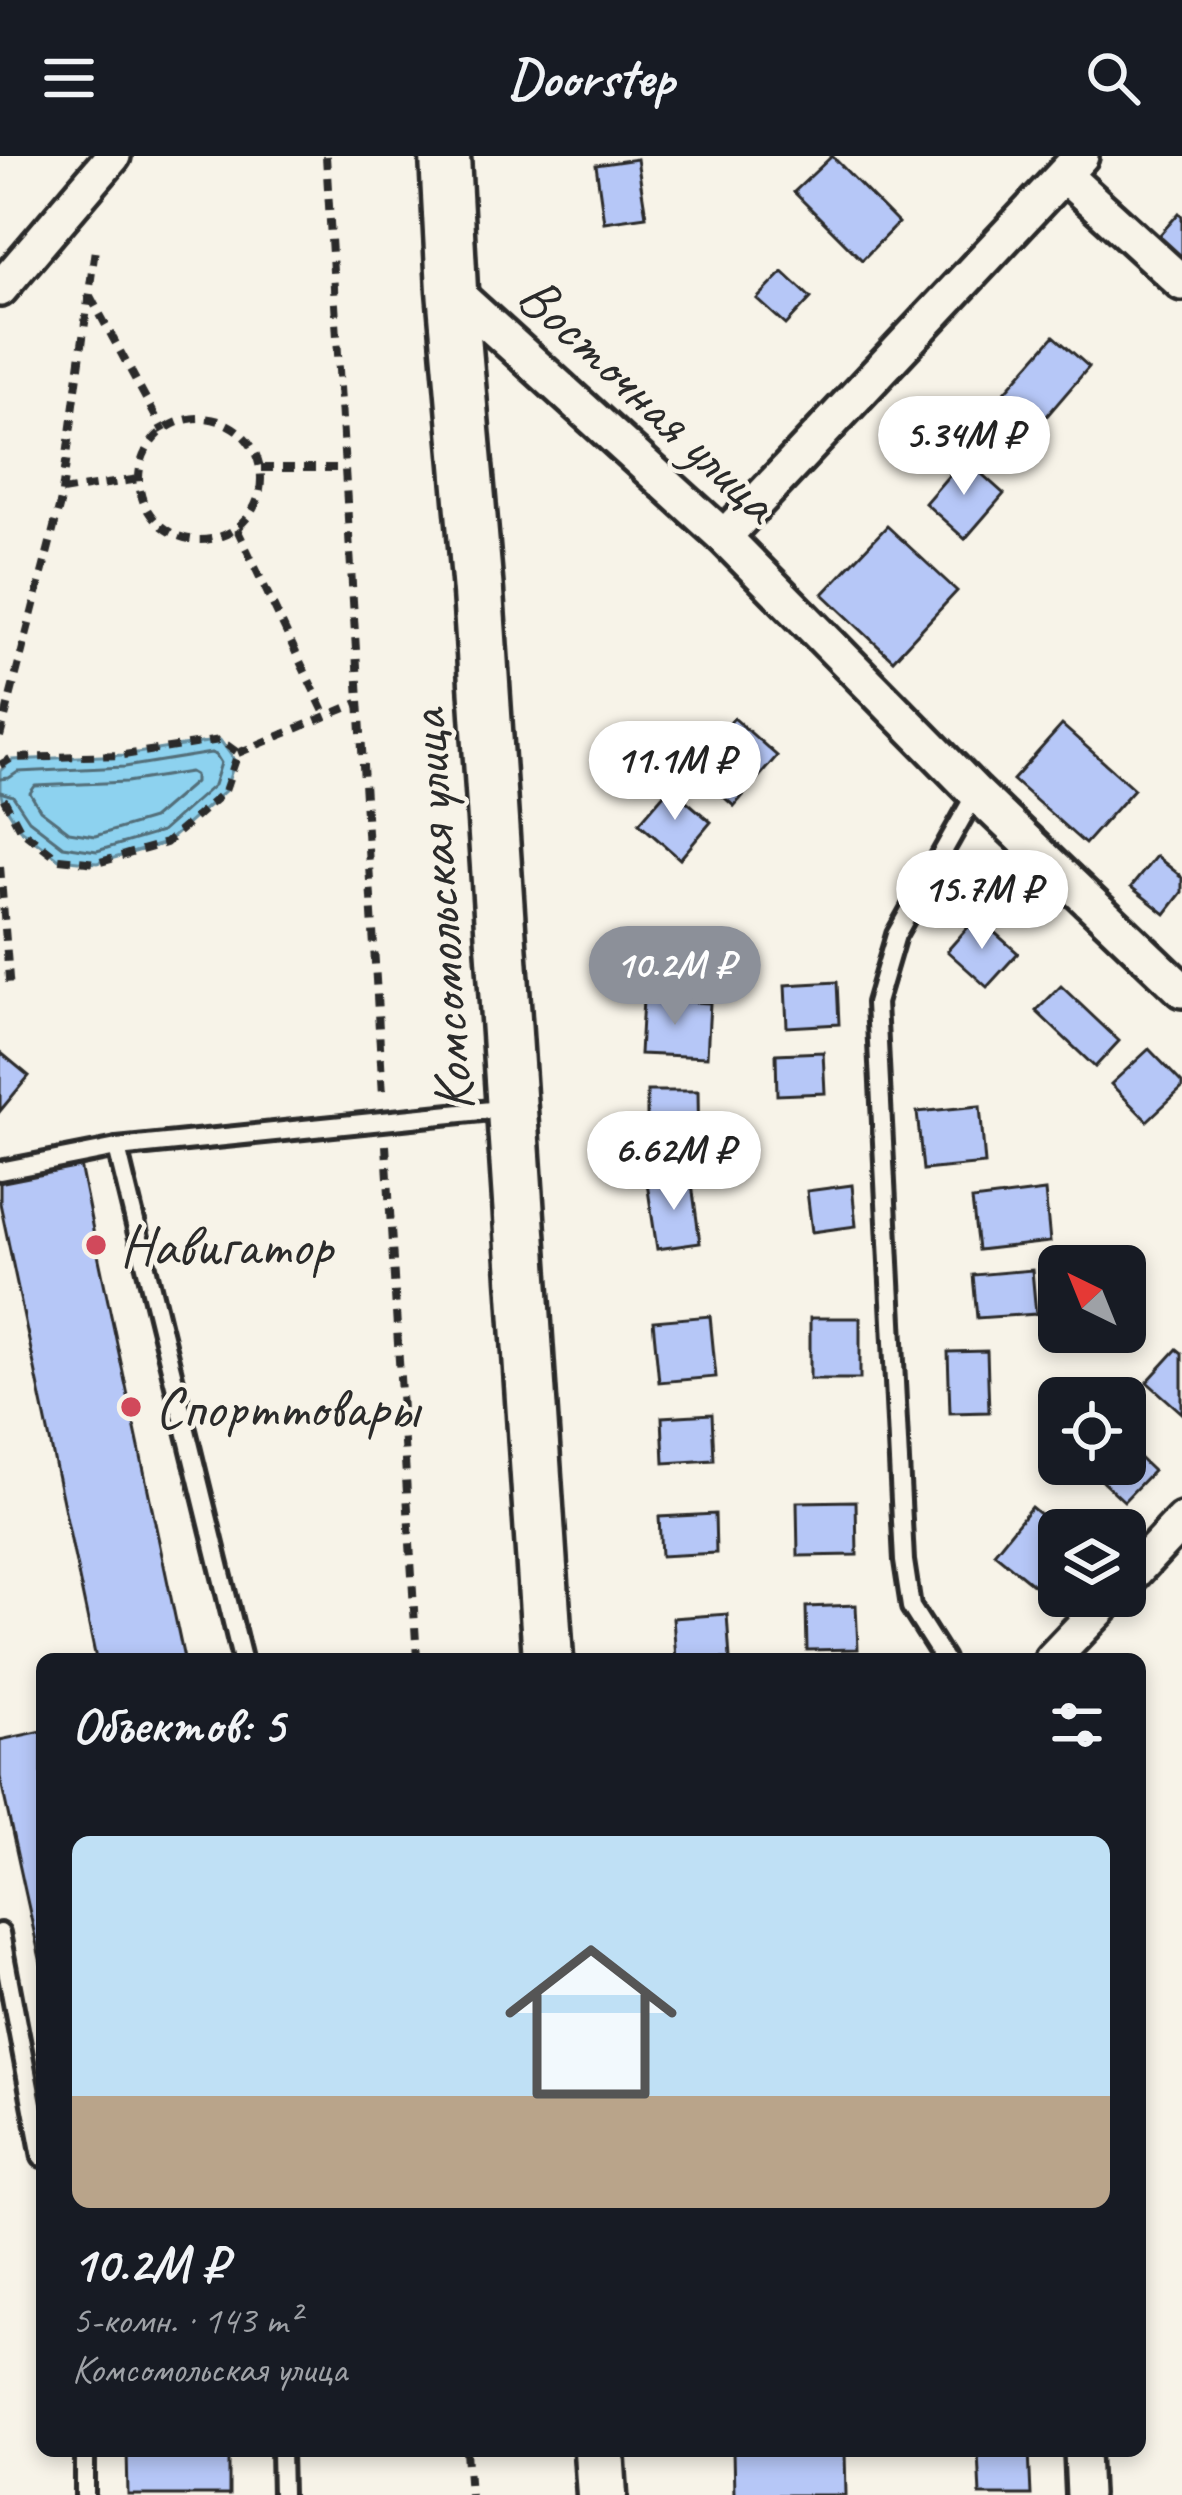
<!DOCTYPE html>
<html lang="ru">
<meta charset="utf-8">
<style>
body{margin:0;font-family:Caveat,sans-serif;background:#20242c;color:#f1f3f6;height:100vh;display:flex;flex-direction:column;font-size:45px;white-space:nowrap}
*{box-sizing:border-box;margin:0}
p{font-size:39px;color:#9ea1a6}
.icon{flex:none;width:66px;height:66px;fill:none;stroke:currentColor;stroke-width:2;stroke-linecap:round;stroke-linejoin:round}
.map{position:relative;flex:1;overflow:hidden}
.details{position:absolute;left:36px;top:1497px;width:1110px;height:804px;display:flex;flex-direction:column;background:#171b24;border-radius:18px;box-shadow:0 6px 18px #0003}
.details>*{flex:none}
.needle{width:78px;rotate:317deg}
.tools{position:absolute;left:1038px;top:1089px;display:grid;gap:24px}
.tools a{display:grid;place-items:center;width:108px;height:108px;border-radius:18px;background:#171b24;box-shadow:0 6px 18px #0003;font-size:60px}
.price{position:absolute;translate:-50% -102px;padding:0 27px;border-radius:42px;background:#fff;color:#222;font-size:39px;line-height:78px;filter:drop-shadow(0 3px 6px #0008)}
.price::after{content:'';position:absolute;left:50%;top:72px;width:36px;height:27px;margin-left:-18px;background:inherit;clip-path:polygon(0 0,100% 0,50% 100%)}
.price.on{background:#8c9099;color:#fff}
ul{padding:0;list-style:none}
li{display:grid;align-content:center;gap:24px;height:636px;padding:0 36px}
li+li{border-top:3px solid #363941}
li span{display:grid;place-items:center;height:372px;border-radius:18px;color:#555}
li>.icon{margin-inline-start:auto}
span .icon{width:216px;height:216px;fill:#fffc;stroke-width:1}
li b{font-size:51px}
h2{display:flex;justify-content:space-between;align-items:center;height:144px;padding:0 36px;font-size:51px}
header{display:flex;justify-content:space-between;align-items:center;height:156px;padding:0 36px;background:#171b24;font-size:54px;font-weight:800}
.map>svg:first-child{display:block}
.water{fill:#8dd2ef;stroke:#668fa1;stroke-width:3}
.lines{fill:none;stroke-linecap:round;stroke-linejoin:round}
.shore{stroke:#526e79;stroke-width:3}
.building{fill:#b6c7f7;stroke:#2b2b2b;stroke-width:3}
.lane-casing{stroke:#2b2b2b;stroke-width:26}
.street-casing{stroke:#2b2b2b;stroke-width:42}
.secondary-casing{stroke:#2b2b2b;stroke-width:57}
.path{stroke:#2b2b2b;stroke-width:8;stroke-dasharray:12 9;stroke-linecap:butt}
.lane{stroke:#f7f3e8;stroke-width:16}
.street{stroke:#f7f3e8;stroke-width:33}
.secondary{stroke:#f7f3e8;stroke-width:48}
.poi-dot{fill:#d1495b;stroke:#f7f3e8;stroke-width:4.5}
.labels{text-anchor:middle;stroke-width:9;stroke-linejoin:round;paint-order:stroke}
.street-label{font-size:57px;fill:#2b2b2b;stroke:#f7f3e8}
.poi-label{font-size:57px;fill:#2b2b2b;stroke:#f7f3e8;text-anchor:start}
</style>
<header><svg class="icon" aria-label="menu" viewBox="0 0 24 24"><path d="M4 6h16M4 12h16M4 18h16"/></svg>Doorstep<svg class="icon" aria-label="search" viewBox="0 0 24 24"><circle cx="10" cy="10" r="6"/><path d="M15 15l6 6"/></svg></header>
<div class="map">
<svg width="1182" height="2339" viewBox="0 0 1182 2339">
<rect width="100%" height="100%" fill="#f7f3e8"/>
<filter id="ink" filterUnits="userSpaceOnUse"><feTurbulence type="fractalNoise" baseFrequency=".00833" numOctaves="2"/><feDisplacementMap in="SourceGraphic" scale="24" xChannelSelector="R" yChannelSelector="G"/><feConvolveMatrix kernelMatrix="1 2 1 2 8 2 1 2 1" color-interpolation-filters="sRGB"/></filter>
<g filter="url(#ink)">
<path class="water" d="M220 584 235 605 225 635 166 687 97 707 59 703 20 673 3 646 0 636V615L12 604 124 599Z"/>
<g class="lines">
<g class="shore">
<path d="M190 616 195 619V626L152 663 95 680 69 676 40 654 30 637 35 630 127 626Z"/>
<path d="M0 623 9 622 18 616 125 611 211 597 216 599 221 607 214 629 161 676 97 695 63 690 29 664 13 640 0 636"/>
</g>
</g>
<g class="building">
<path d="M832 0 898 67 862 104 794 36Z"/>
<path d="M637 3 646 60 604 66 596 9Z"/>
<path d="M1179 57 1182 60V104L1157 82Z"/>
<path d="M783 116 811 142 786 169 757 143Z"/>
<path d="M1054 180 1089 211 1040 268 1004 237Z"/>
<path d="M964 302 1004 338 965 383 925 347Z"/>
<path d="M887 370 957 435 893 504 823 438Z"/>
<path d="M734 562 777 600 734 650 690 611Z"/>
<path d="M1062 569 1134 633 1085 688 1013 624Z"/>
<path d="M670 631 711 666 680 703 639 667Z"/>
<path d="M1156 700 1182 721V736L1165 758 1131 731Z"/>
<path d="M977 761 1018 797 987 831 947 795Z"/>
<path d="M837 826 839 868 787 871 785 829Z"/>
<path d="M1061 830 1119 885 1095 911 1036 855Z"/>
<path d="M643 843 710 847 707 901 640 898Z"/>
<path d="M1149 893 1182 927V932L1147 965 1111 928Z"/>
<path d="M0 896 29 920 0 955Z"/>
<path d="M823 896 825 937 777 939 776 898Z"/>
<path d="M647 935H698L699 1001H647Z"/>
<path d="M980 950 985 1008 923 1014 917 956Z"/>
<path d="M80 1009 96 1089 184 1503H96L0 1047V1026Z"/>
<path d="M691 1021 700 1087 657 1093 647 1027Z"/>
<path d="M852 1029 856 1070 812 1076 807 1035Z"/>
<path d="M1045 1035 1050 1086 978 1094 972 1044Z"/>
<path d="M1032 1114 1036 1158 977 1162 973 1119Z"/>
<path d="M710 1160 716 1221 659 1226 653 1165Z"/>
<rect x="810" y="1162" width="50" height="61"/>
<path d="M1177 1193 1182 1197V1257L1147 1226Z"/>
<path d="M987 1195 989 1256 950 1257 948 1196Z"/>
<path d="M712 1258 714 1304 664 1307 662 1261Z"/>
<path d="M1125 1288 1153 1315 1124 1345 1084 1308H1125Z"/>
<path d="M856 1345 857 1399 798 1400 797 1346Z"/>
<path d="M1031 1351 1059 1374V1422L1046 1439 994 1397Z"/>
<path d="M715 1358 716 1397 661 1400 659 1361Z"/>
<path d="M856 1449 858 1493 807 1494 806 1451Z"/>
<path d="M727 1458 730 1503H676L673 1462Z"/>
<path d="M42 1575V1812L0 1621V1584Z"/>
<path d="M127 2295H229V2339H128Z"/>
<path d="M733 2295H845L846 2339H734Z"/>
<path d="M978 2295H1029L1031 2339H980Z"/>
</g>
<g class="lines">
<g class="lane-casing">
<g id="lane">
<path d="M117 992 242 1503"/>
<path d="M0 1015 117 992 511 952"/>
<path d="M944 1503 911 1451 904 1405 876 847 896 779 976 637"/>
<path d="M0 1777 42 2001"/>
<path d="M281 2295 282 2339"/>
<path d="M85 2339V2295"/>
</g>
</g>
<g class="street-casing">
<g id="street">
<path d="M1064 19 1182 127"/>
<path d="M0 133 113 0"/>
<path d="M452 134 724 381 976 637 1182 834"/>
<path d="M724 381 1081 0"/>
<path d="M1125 1426 1182 1365"/>
<path d="M1052 1503 1112 1440"/>
<path d="M1082 2295 1084 2339"/>
</g>
</g>
<g class="secondary-casing">
<g id="secondary">
<path d="M445 0 452 134 478 436 548 1503"/>
<path d="M599 2295 602 2339"/>
</g>
</g>
<g class="path">
<path d="M326 0 383 939"/>
<path d="M90 140 164 276"/>
<circle cx="200" cy="323" r="61"/>
<path d="M261 312H344"/>
<path d="M62 335 139 323"/>
<path d="M237 373 326 560"/>
<path d="M0 581 61 344 95 93"/>
<path d="M238 597 358 547"/>
<path d="M0 609 12 602 124 599 220 584 238 597 225 635 166 687 97 707 59 703 20 673 0 636"/>
<path d="M0 710 10 835"/>
<path d="M386 989 417 1503"/>
<path d="M467 2295 470 2339"/>
</g>
<use href="#lane" class="lane"/>
<use href="#street" class="street"/>
<use href="#secondary" class="secondary"/>
</g>
</g>
<g class="poi-dot">
<circle cx="96" cy="1089" r="12"/>
<circle cx="131" cy="1251" r="12"/>
</g>
<g class="labels">
<g class="street-label">
<text transform="translate(649 242) rotate(43)" y="20">Восточная улица</text>
<text transform="translate(439 755) rotate(-94)" y="20">Комсомольская улица</text>
</g>
<g class="poi-label">
<text x="120" y="1109">Навигатор</text>
<text x="155" y="1271">Спорттовары</text>
</g>
</g>
</svg>
<div class="tools">
<a><svg class="needle" viewBox="-14 -14 28 28"><path d="M0-13l5 13h-10z" fill="#e53935"/><path d="M0 13l5-13h-10z" fill="#9ea1a6"/></svg></a>
<a><svg class="icon" aria-label="locate" viewBox="0 0 24 24"><circle cx="12" cy="12" r="6"/><path d="M12 2v4M12 18v4M2 12h4M18 12h4"/></svg></a>
<a><svg class="icon" aria-label="layers" viewBox="0 0 24 24"><path d="M12 4l9 5-9 5-9-5zM3 14l9 5 9-5"/></svg></a>
</div>
<b class="price" style="left:964px;top:342px">5.34M ₽</b>
<b class="price" style="left:675px;top:667px">11.1M ₽</b>
<b class="price" style="left:982px;top:796px">15.7M ₽</b>
<b class="price on" style="left:675px;top:872px">10.2M ₽</b>
<b class="price" style="left:674px;top:1057px">6.62M ₽</b>
<section class="details">
<h2>Объектов: 5<svg class="icon" aria-label="filters" viewBox="0 0 24 24"><path d="M4 7h16M4 17h16"/><circle cx="9" cy="7" r="2"/><circle cx="15" cy="17" r="2"/></svg></h2>
<ul>
<li><span style="background:linear-gradient(#bfe0f5 70%,#b9a48a 0)"><svg class="icon" aria-label="home" viewBox="0 0 24 24"><path d="M3 11l9-7 9 7M6 9v11h12V9"/></svg></span><div><b>10.2M ₽</b><p>5-комн. · 143 m²</p><p>Комсомольская улица</p></div></li>
</ul>
</section>
</div>
